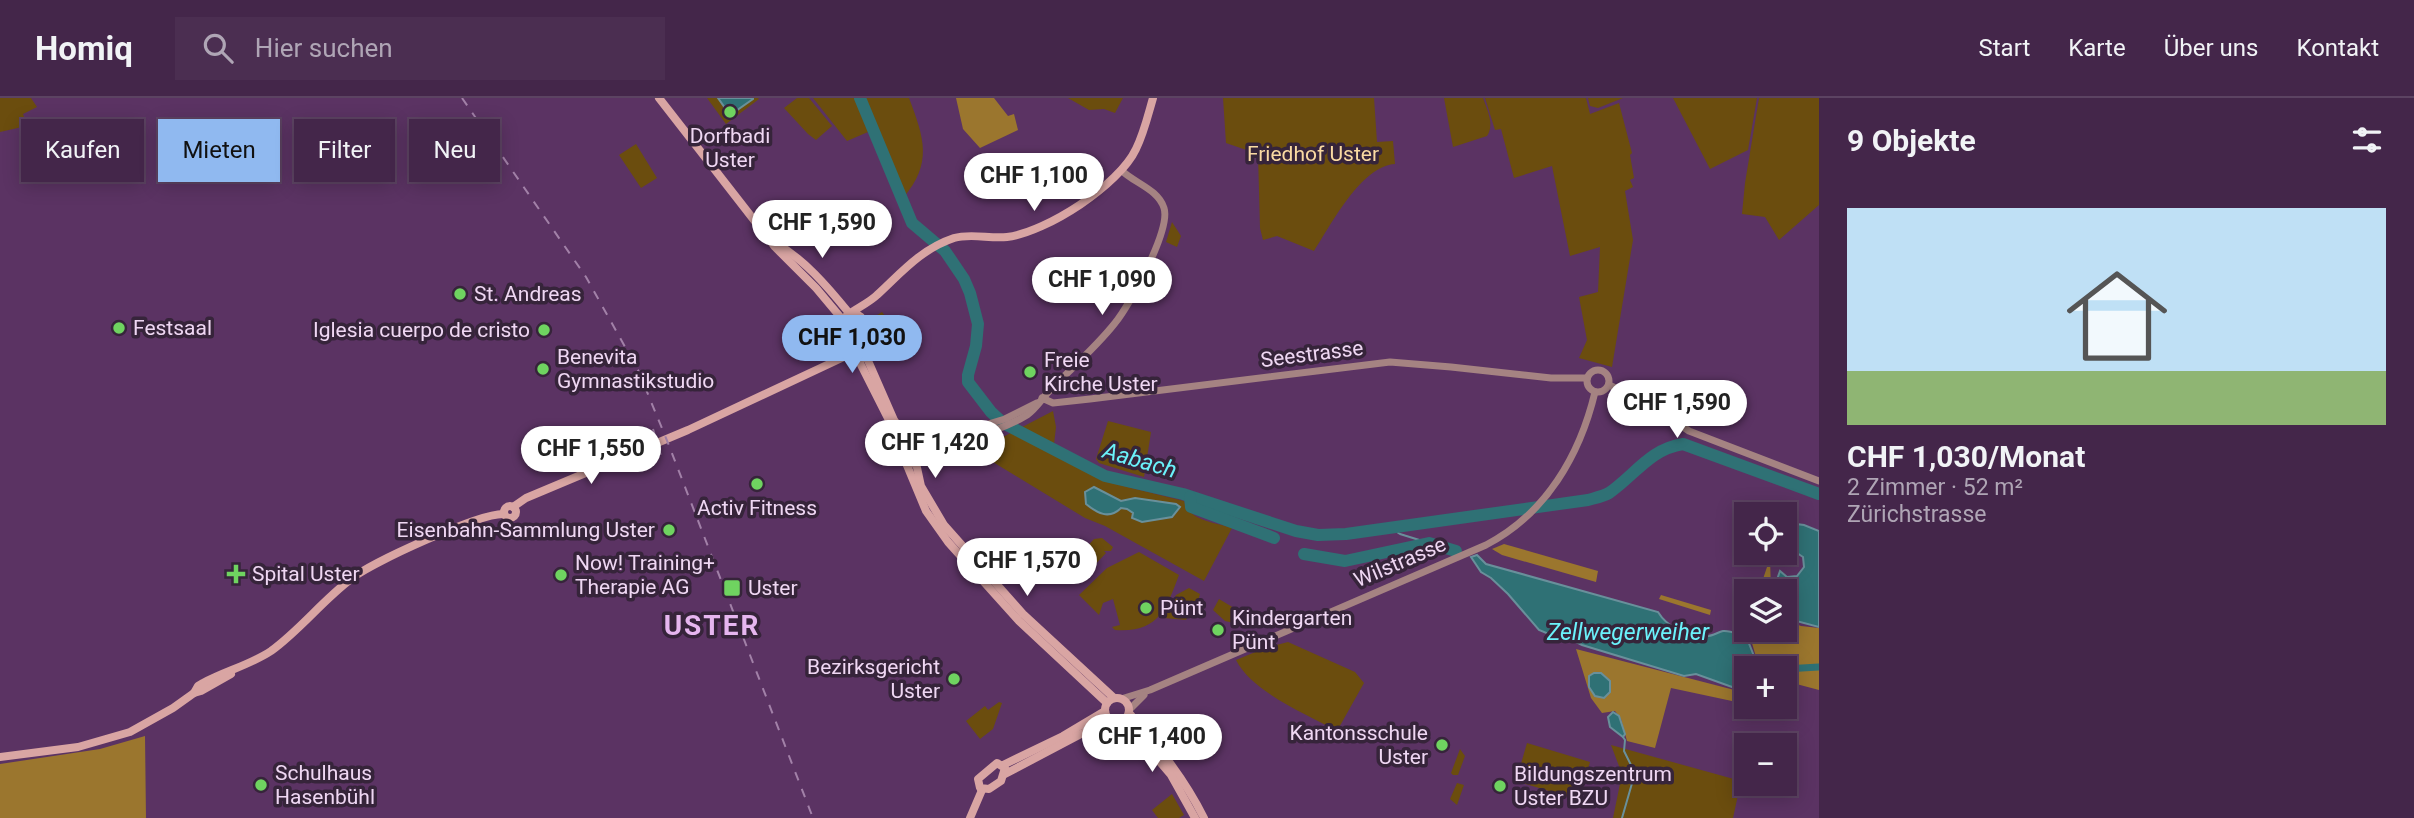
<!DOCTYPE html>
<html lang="de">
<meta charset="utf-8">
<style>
body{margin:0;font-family:Roboto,sans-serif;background:#4b2e51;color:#f1f3f6;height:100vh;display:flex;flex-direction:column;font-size:26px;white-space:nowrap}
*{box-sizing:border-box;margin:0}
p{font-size:23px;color:#afa5b5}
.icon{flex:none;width:38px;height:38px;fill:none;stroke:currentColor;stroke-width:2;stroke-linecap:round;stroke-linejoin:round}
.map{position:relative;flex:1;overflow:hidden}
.side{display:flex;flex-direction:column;background:#44264a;width:595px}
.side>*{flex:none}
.banner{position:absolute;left:21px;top:21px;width:665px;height:63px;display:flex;gap:14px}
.fabs{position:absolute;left:1734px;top:404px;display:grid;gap:14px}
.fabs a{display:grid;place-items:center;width:63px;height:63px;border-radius:0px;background:#44264a;box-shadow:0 4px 18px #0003,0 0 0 2px #5c4362;font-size:35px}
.price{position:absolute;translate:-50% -60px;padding:0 16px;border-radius:24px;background:#fff;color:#222;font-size:23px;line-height:46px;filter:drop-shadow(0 2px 4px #0008)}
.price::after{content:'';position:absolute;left:50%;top:42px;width:21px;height:16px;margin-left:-10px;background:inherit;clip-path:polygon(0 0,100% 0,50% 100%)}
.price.selected{background:#90b9f0;color:#111}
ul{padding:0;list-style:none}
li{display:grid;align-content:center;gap:14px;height:371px;padding:0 28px}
li span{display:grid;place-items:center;height:217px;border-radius:0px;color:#555}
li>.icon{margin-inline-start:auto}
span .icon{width:126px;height:126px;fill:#fffc;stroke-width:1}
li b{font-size:30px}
h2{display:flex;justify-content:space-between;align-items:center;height:84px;padding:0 28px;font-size:30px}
.chip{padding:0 24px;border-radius:0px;background:#44264a;box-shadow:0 4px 18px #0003,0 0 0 2px #5c4362;font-size:24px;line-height:63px}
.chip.selected{background:#90b9f0;color:#111}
header{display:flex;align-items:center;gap:42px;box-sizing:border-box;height:98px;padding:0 35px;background:#44264a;border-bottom:2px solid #5c4362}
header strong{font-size:33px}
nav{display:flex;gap:38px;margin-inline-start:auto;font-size:24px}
.search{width:490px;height:63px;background:#4b2e51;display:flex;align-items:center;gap:18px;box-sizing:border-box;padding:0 24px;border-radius:0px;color:#afa5b5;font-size:26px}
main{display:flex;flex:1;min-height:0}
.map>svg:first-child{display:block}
.green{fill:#6b4d0e}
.forest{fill:#9b762e}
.water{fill:#2f7175;stroke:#69909b;stroke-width:2}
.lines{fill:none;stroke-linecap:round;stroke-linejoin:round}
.stream{stroke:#69909b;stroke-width:2}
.canal{stroke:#2f7175;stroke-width:7}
.river{stroke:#2f7175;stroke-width:12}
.tertiary{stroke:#a58382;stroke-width:7}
.secondary{stroke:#d9a5a3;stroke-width:8}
.rail{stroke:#a281a8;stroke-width:2;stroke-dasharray:9 9;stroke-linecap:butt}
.poi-dot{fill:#6fd360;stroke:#36243a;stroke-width:2.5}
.labels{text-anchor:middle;stroke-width:7;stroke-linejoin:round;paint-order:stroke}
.poi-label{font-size:21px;fill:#efd7f3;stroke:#36243a;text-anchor:start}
.park-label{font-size:21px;fill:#fadaa3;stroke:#36243a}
.street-label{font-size:21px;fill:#efd7f3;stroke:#36243a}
.water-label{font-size:23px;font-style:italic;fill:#6bf2fb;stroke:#36243a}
.district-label{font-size:28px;font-weight:bold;letter-spacing:2px;fill:#e6b6ef;stroke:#36243a}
</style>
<header>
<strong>Homiq</strong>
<div class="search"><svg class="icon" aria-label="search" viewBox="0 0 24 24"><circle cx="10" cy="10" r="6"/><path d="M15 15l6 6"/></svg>Hier suchen</div>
<nav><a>Start</a><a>Karte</a><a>Über uns</a><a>Kontakt</a></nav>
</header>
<main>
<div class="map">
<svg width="1819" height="720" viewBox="0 0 1819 720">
<rect width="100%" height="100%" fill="#5b3363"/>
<g class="green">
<path d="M0 0H31L37 9 23 16 28 31 22 29 0 34Z"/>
<path d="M707 0H758L759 1 726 26Z"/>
<path d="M797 0H809L832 28 816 42 808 36 784 10Z"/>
<path d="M813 0H855L868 34 847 43Z"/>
<path d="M863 0H909C924 40 933 65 903 100Z"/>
<path d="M1068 0H1123L1115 15 1104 11 1089 12Z"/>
<path d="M1223 0H1374L1377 44 1393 43 1395 66C1361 68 1331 127 1314 153L1277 138 1263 142 1260 130 1258 56 1226 45Z"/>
<path d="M1444 0H1483C1487 11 1495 27 1487 38L1453 49Z"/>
<path d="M1485 0H1586L1590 16 1619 5 1632 55 1630 57 1634 80 1630 82 1633 89 1625 93 1633 142 1612 269 1579 260 1587 242 1579 199 1598 194 1600 149 1570 158 1552 68 1514 80 1501 31 1495 32Z"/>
<path d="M1588 0H1623L1598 10 1590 8Z"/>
<path d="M1673 0H1757L1748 52 1710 71Z"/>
<path d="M1759 0H1819V107L1779 142 1765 119 1742 116 1745 85Z"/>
<path d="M636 46 657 80 641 90 619 57Z"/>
<path d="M1172 124 1181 138 1177 149 1166 144Z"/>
<path d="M882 214 899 237 876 234 874 219Z"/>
<path d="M850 221 857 224V237L863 253 858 259 852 255V242L846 226Z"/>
<path d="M1053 313 1056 329 1053 355 1107 384 1184 403C1189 423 1214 424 1232 430L1204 483 1105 428 1085 420 983 358 979 353 978 344 995 339 999 341Z"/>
<path d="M1108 323 1151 334 1144 379 1099 365 1096 361Z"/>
<path d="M1102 440 1113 449 1111 453H1104L1106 455 1089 473 1076 461 1094 441Z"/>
<path d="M1139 454 1179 477C1166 512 1158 535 1115 532L1112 529 1120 527 1113 501 1103 505 1099 517 1079 497 1107 470Z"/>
<path d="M1189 490 1200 496 1198 503 1186 522 1164 520 1176 497Z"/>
<path d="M1219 501 1239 513 1234 525 1225 523 1213 512Z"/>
<path d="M1288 544 1355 574 1364 585 1337 633C1306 616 1252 594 1236 562L1265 550Z"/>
<path d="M999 604 1002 605 993 631 980 641 966 623 985 608 988 612Z"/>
<path d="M1527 645 1590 664 1579 702 1516 683Z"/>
<path d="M1611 647 1741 683 1733 720H1613L1622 676Z"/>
<path d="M1460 651 1465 658 1458 677H1453L1451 675Z"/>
<path d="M1457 685 1464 687 1457 707 1450 701Z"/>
<path d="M1172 696 1184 717 1179 720H1158L1152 712Z"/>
</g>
<g class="forest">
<path d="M956 0H994L1008 18 1014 16 1018 32 980 50 963 31Z"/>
<path d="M1504 446 1598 473 1596 484 1502 457 1492 451Z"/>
<path d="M1770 460 1771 493H1759Z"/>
<path d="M1661 497 1711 512 1710 517 1659 501Z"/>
<path d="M1785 522 1801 528 1819 530V592L1785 583V570H1771L1768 564 1757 562 1748 532H1785Z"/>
<path d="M1576 551 1746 595V606L1671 590 1655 650 1627 643 1621 621 1615 613 1602 615 1591 600Z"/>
<path d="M145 638 146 720H0V666L100 651Z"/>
</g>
<g class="water">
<path d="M718 0H753V1L730 17Z"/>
<path d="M1094 389 1121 403 1135 400 1176 406 1180 409 1172 419 1142 424 1132 420 1133 415 1127 411 1121 410C1109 422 1097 415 1086 406L1085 394Z"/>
<path d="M1789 425 1804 427 1819 433V529L1785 520V494L1773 493 1780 473 1787 479 1797 478 1804 469 1803 459 1794 453 1785 454V427Z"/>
<path d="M1477 457 1486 466 1658 514C1669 532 1688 537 1707 538 1713 538 1718 534 1723 533 1730 532 1740 537 1746 538L1756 563 1767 565 1769 570H1746V594L1696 576 1684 578 1582 547 1565 538 1556 539 1539 532 1508 496 1491 480 1481 474 1471 459Z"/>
<path d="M1594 575H1601L1610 583V594L1604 600 1595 598 1589 589V578Z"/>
<path d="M1613 614 1619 618 1625 636 1623 639 1610 629 1608 619Z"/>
</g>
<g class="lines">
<g class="stream">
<path d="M1389 429 1400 436 1429 445"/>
<path d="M1622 720 1635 675 1624 653 1625 642 1623 639"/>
</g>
<path class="canal" d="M1785 571 1819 569"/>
<g class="river">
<path d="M860 0 912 125 945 153 964 181 970 195 978 226 976 248 968 277V284L991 314 1003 325 1105 378 1183 396 1296 433 1318 437 1346 436 1588 402C1595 400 1604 398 1609 395 1635 377 1650 351 1683 346L1819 396"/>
<path d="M1190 399 1191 409 1274 440"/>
<path d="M1304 456 1345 463 1429 445 1456 453"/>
</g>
<g class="tertiary">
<circle cx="1598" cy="283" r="11"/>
<path d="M1609 287 1648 305 1689 333 1819 383"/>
<path d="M1042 300 1053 305 1090 301 1390 264 1451 269 1551 280H1587"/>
<path d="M918 347 1005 321 1037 305"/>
<path d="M921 355C955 343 996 336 1027 317 1036 311 1044 298 1052 290 1073 269 1097 248 1115 225 1130 207 1171 131 1164 110 1158 91 1134 85 1121 72"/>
<path d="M1121 601 1150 592 1486 447C1546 416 1580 357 1595 294"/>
<path d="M1130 611 1144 597"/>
</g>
<g class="secondary">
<path d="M659 0 775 149 816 190 842 221"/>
<path d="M774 144C804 161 827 188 849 215"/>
<path d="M853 214 861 219 863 223 862 234 867 250 866 258 859 263 850 261 846 258 845 239 840 225C845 215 867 207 877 197 901 175 921 151 954 140 971 135 990 141 1007 139 1047 134 1119 87 1136 51 1144 35 1148 17 1153 0"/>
<path d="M866 258 894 322 909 344"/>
<path d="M859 263 902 348"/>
<circle cx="910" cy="355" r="11"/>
<path d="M906 365 926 413 948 444 1019 523 1107 605"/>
<path d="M916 365 921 388 944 427 1023 516 1114 600"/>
<circle cx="510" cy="414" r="6"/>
<path d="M513 409 526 400 688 332 846 258"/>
<path d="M194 595 201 593 231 576"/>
<circle cx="1117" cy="612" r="12"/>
<path d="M1129 615C1158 648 1184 680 1204 720"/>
<path d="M1124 622 1171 677 1195 720"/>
<path d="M0 659 78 649 130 634 173 610 194 595 198 588 203 585C225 573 250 567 271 553 300 532 322 503 351 481 372 464 478 416 503 416"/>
<path d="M997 665 1005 670 1001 683 989 691 980 690 978 681Z"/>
<path d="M1003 667 1063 638 1105 613"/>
<path d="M1005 676 1081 636 1111 622"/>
<path d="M970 720 982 692"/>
</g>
<g class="rail">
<path d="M462 0 586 179 638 272 668 345 813 720"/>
<path d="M653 331 663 365"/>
</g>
</g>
<g class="poi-dot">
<circle cx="730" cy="14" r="7"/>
<circle cx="460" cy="196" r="7"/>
<circle cx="119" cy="230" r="7"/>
<circle cx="544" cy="232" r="7"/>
<circle cx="543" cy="271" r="7"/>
<circle cx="1030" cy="274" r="7"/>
<circle cx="757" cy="386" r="7"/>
<circle cx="669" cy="432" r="7"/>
<path d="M232.5 465.5h7v7h7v7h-7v7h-7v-7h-7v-7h7z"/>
<circle cx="561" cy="477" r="7"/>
<rect x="723" y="481" width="18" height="18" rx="3.5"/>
<circle cx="1146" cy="510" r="7"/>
<circle cx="1218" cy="532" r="7"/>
<circle cx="954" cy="581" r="7"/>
<circle cx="1442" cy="647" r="7"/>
<circle cx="261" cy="687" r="7"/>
<circle cx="1500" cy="688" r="7"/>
</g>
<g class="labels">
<g class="poi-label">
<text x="730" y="45" text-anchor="middle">Dorfbadi<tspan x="730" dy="24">Uster</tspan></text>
<text x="474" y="203">St. Andreas</text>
<text x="133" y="237">Festsaal</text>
<text x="530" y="239" text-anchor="end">Iglesia cuerpo de cristo</text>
<text x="557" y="266">Benevita<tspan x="557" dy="24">Gymnastikstudio</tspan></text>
<text x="1044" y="269">Freie<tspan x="1044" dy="24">Kirche Uster</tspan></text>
<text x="757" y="417" text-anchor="middle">Activ Fitness</text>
<text x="655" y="439" text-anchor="end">Eisenbahn-Sammlung Uster</text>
<text x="575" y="472">Now! Training+<tspan x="575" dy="24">Therapie AG</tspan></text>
<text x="252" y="483">Spital Uster</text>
<text x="748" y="497">Uster</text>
<text x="1160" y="517">Pünt</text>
<text x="1232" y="527">Kindergarten<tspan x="1232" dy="24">Pünt</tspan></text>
<text x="940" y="576" text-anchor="end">Bezirksgericht<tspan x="940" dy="24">Uster</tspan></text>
<text x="1428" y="642" text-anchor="end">Kantonsschule<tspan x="1428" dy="24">Uster</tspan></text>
<text x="275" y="682">Schulhaus<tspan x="275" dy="24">Hasenbühl</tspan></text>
<text x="1514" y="683">Bildungszentrum<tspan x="1514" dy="24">Uster BZU</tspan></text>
</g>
<g class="park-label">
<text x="1313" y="63">Friedhof Uster</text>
</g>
<g class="street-label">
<text transform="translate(1312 256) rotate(-7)" y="7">Seestrasse</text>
<text transform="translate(1400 464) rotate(-23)" y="7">Wilstrasse</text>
</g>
<g class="water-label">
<text transform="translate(1140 362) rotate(16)" y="8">Aabach</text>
<text x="1628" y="542">Zellwegerweiher</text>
</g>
<g class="district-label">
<text x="712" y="537">USTER</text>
</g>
</g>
</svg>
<div class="fabs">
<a><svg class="icon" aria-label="locate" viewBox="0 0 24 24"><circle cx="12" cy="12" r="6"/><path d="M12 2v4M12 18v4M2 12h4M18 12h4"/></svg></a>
<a><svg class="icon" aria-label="layers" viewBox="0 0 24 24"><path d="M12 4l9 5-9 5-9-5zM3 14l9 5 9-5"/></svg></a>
<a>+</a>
<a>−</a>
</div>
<b class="price" style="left:1034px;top:115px">CHF 1,100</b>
<b class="price" style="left:822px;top:162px">CHF 1,590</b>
<b class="price" style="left:1102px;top:219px">CHF 1,090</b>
<b class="price selected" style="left:852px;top:277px">CHF 1,030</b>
<b class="price" style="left:1677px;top:342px">CHF 1,590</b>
<b class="price" style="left:935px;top:382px">CHF 1,420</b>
<b class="price" style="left:591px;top:388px">CHF 1,550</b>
<b class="price" style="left:1027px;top:500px">CHF 1,570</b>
<b class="price" style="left:1152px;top:676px">CHF 1,400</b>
<div class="banner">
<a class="chip">Kaufen</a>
<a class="chip selected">Mieten</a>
<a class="chip">Filter</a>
<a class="chip">Neu</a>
</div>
</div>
<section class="side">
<h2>9 Objekte<svg class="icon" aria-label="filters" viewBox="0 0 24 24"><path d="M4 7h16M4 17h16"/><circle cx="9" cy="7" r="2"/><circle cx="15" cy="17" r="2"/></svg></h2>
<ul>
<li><span style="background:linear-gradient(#bfe0f5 75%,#8fb573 0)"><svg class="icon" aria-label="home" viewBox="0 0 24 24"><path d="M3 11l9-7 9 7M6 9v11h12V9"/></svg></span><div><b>CHF 1,030/Monat</b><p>2 Zimmer · 52 m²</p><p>Zürichstrasse</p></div></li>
</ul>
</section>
</main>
